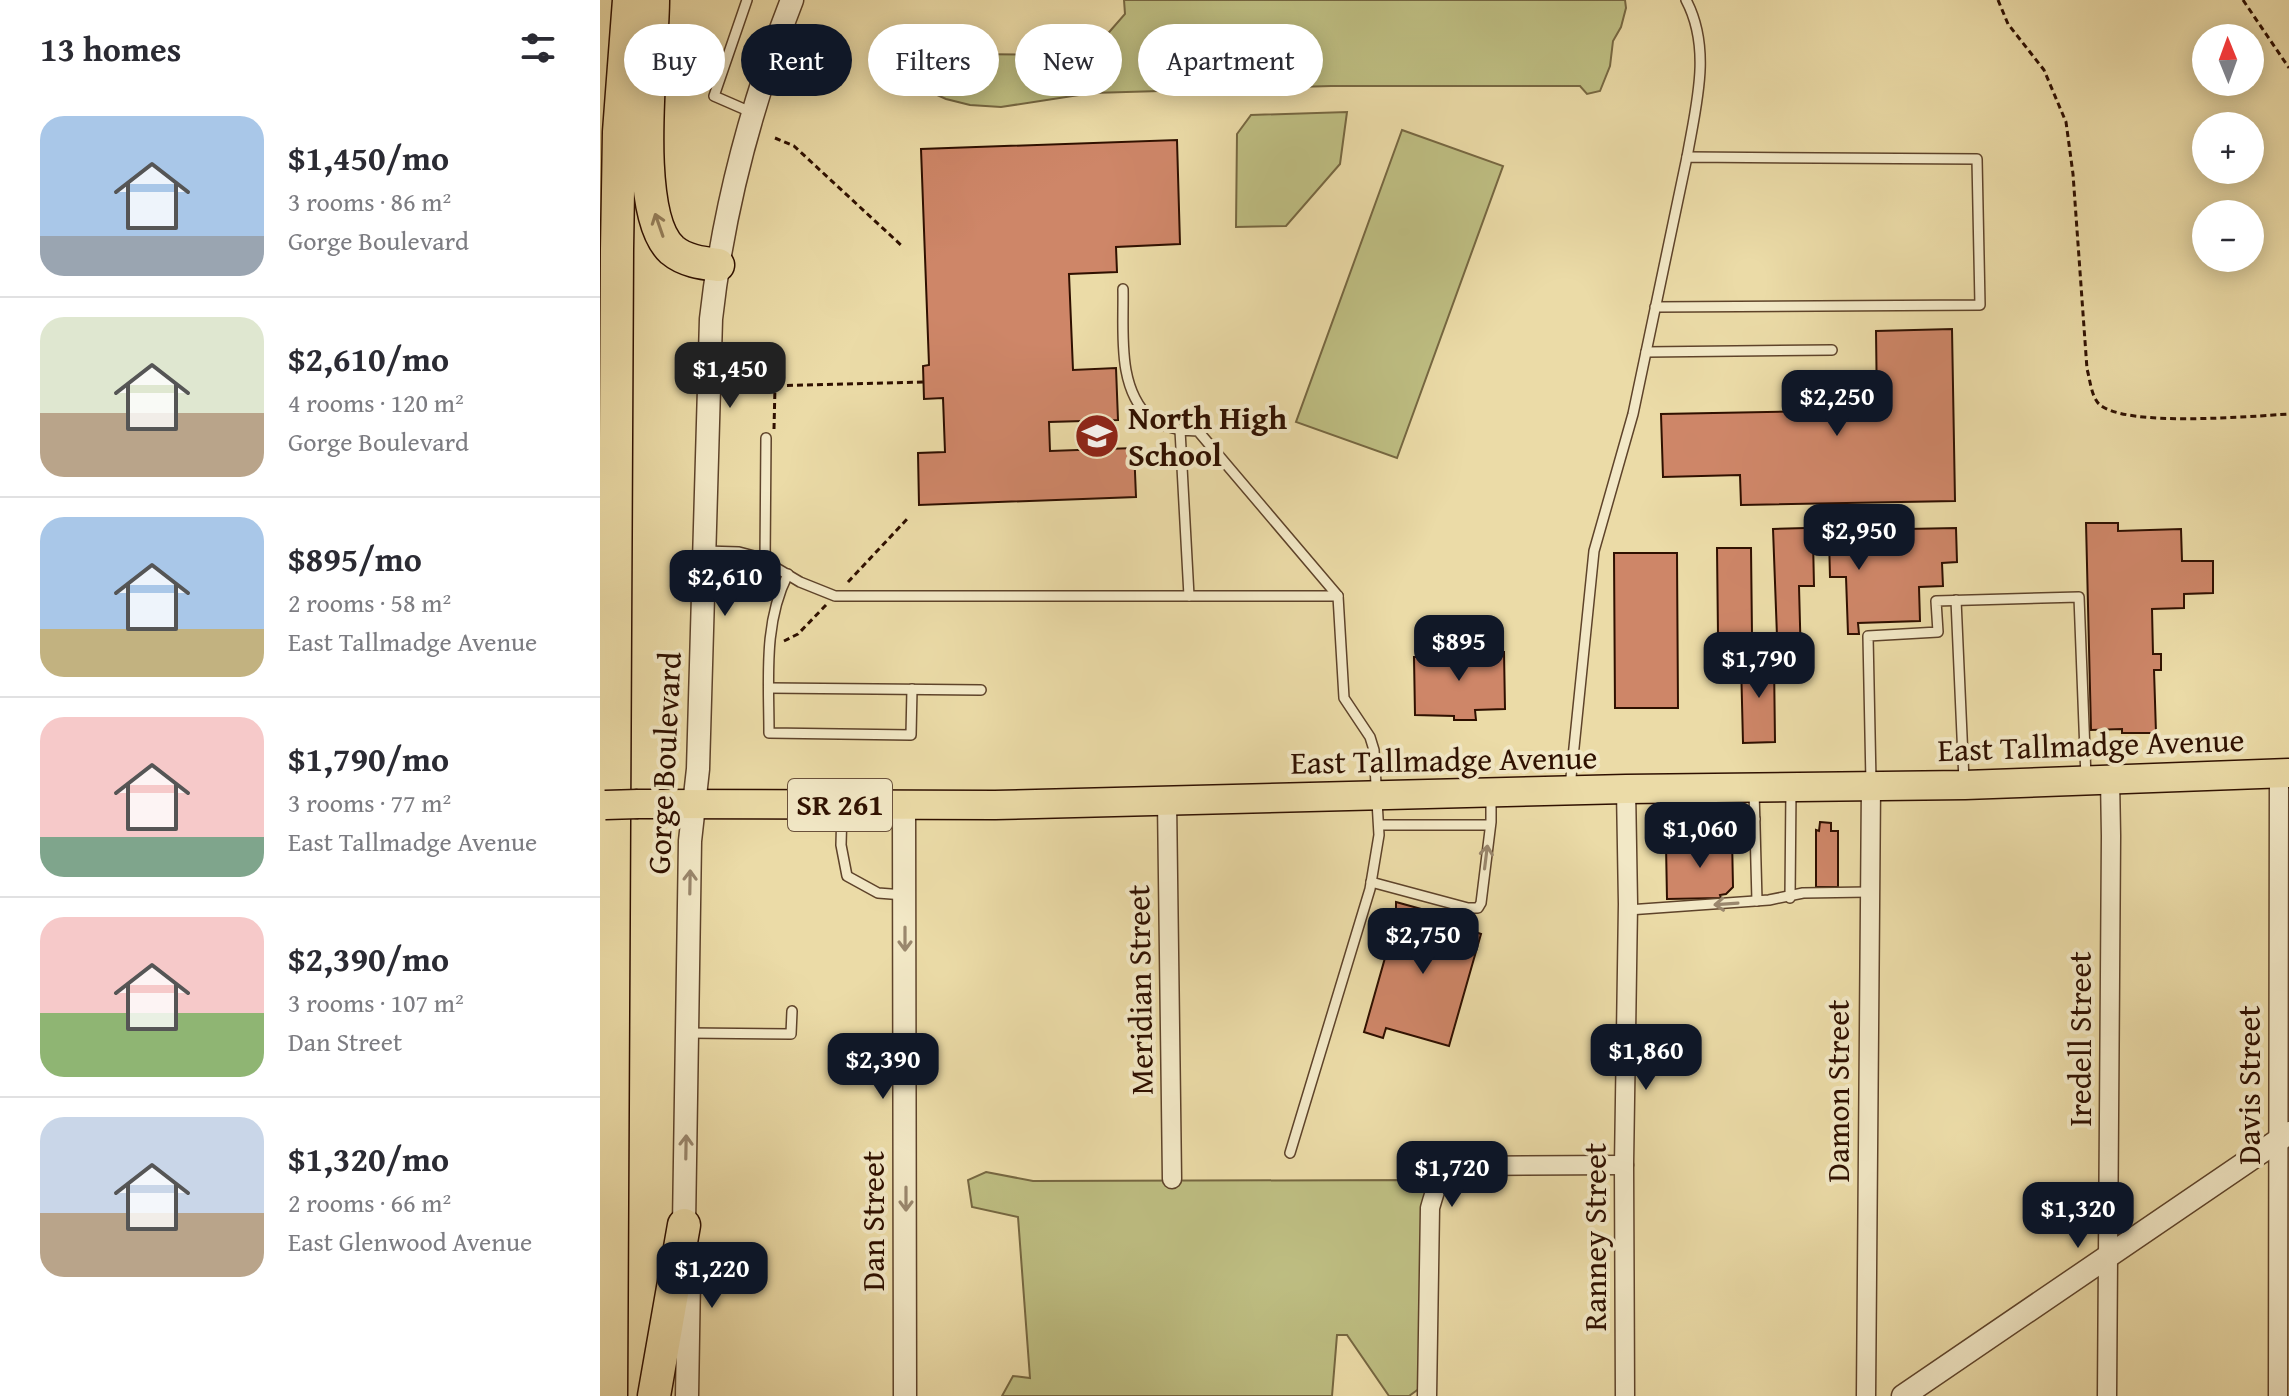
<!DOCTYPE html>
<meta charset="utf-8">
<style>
body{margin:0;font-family:"Gentium Book Plus",serif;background:#f7f7f7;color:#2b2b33;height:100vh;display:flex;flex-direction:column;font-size:30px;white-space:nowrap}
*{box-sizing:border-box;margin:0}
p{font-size:26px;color:#7c7c81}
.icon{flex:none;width:44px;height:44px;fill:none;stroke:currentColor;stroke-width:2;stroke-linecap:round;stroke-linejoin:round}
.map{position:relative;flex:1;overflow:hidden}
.sheet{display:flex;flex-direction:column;background:#fff;width:600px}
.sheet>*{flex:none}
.top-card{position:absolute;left:24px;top:24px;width:760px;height:72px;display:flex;gap:16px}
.needle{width:52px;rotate:359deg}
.controls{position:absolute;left:1592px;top:24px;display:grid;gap:16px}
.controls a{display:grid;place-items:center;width:72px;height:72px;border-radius:50%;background:#fff;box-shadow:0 4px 20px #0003;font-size:40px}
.price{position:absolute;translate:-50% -68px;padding:0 18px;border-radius:16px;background:#111827;color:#fff;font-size:26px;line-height:52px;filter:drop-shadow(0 2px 4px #0008)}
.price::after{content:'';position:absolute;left:50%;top:48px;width:24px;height:18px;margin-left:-12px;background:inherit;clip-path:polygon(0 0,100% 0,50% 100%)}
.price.current{background:#222;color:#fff}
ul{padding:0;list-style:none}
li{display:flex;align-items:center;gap:24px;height:200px;padding:0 40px}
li+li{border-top:2px solid #e1e1e2}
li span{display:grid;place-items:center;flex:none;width:224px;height:160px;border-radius:24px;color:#555}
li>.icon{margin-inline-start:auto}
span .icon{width:96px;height:96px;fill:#fffc;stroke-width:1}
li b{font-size:34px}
h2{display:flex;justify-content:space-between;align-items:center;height:96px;padding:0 40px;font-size:34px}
.pill{padding:0 28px;border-radius:36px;background:#fff;box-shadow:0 4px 20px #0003;font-size:28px;line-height:72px}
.pill.current{background:#111827;color:#fff}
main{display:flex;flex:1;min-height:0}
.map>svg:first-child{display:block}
.green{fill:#bebe82;stroke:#766741;stroke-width:2}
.building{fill:#ce8668;stroke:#2f1000;stroke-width:2}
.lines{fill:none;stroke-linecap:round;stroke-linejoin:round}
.service-casing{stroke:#5e432a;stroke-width:12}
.minor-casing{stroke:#5e432a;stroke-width:21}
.tertiary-casing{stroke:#5e432a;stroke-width:25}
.primary-casing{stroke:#2f1000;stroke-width:31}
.motorway-casing{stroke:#2f1000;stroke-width:35}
.path{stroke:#2f1000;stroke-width:3;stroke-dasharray:6 4;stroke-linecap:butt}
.service{stroke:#f2e8c6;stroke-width:9}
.minor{stroke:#f2e8c6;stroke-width:18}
.tertiary{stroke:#f2e8c6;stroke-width:22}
.primary{stroke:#ebdba7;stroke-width:28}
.motorway{stroke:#ebdba7;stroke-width:32}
.primary-bridge-casing{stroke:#2f1000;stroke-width:31;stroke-linecap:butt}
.primary-bridge{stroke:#ebdba7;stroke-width:28}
.oneway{stroke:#96805c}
.oneway2{stroke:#9a876d}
.labels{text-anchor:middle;stroke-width:8;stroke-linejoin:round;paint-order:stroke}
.shield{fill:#f2e8c6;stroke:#6a513b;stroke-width:2}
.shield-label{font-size:30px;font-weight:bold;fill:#2f1000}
.poi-label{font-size:32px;font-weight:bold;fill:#2f1000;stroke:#f2e8c6;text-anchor:start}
.street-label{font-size:32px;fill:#2f1000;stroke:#f2e8c6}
</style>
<main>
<section class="sheet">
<h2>13 homes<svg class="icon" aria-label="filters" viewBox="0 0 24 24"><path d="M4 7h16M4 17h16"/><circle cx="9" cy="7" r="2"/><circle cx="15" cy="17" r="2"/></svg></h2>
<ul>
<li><span style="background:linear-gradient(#a9c7e8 75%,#9aa5b1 0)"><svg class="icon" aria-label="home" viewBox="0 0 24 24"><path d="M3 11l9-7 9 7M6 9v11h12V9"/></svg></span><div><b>$1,450/mo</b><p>3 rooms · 86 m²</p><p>Gorge Boulevard</p></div></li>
<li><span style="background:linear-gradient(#dfe7d0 60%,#b9a48a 0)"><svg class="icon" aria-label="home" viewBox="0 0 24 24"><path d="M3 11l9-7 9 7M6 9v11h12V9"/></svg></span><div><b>$2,610/mo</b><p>4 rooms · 120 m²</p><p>Gorge Boulevard</p></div></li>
<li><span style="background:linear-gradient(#a9c7e8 70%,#c2b280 0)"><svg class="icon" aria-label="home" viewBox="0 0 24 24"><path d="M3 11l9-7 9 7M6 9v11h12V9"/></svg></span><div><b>$895/mo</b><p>2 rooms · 58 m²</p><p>East Tallmadge Avenue</p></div></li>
<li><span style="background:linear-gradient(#f6c9c9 75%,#7fa58c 0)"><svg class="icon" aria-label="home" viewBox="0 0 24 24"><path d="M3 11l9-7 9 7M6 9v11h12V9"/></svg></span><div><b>$1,790/mo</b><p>3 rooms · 77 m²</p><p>East Tallmadge Avenue</p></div></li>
<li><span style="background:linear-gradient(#f6c9c9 60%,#8fb573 0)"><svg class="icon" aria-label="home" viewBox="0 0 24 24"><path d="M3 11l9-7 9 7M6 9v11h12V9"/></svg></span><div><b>$2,390/mo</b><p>3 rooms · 107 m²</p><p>Dan Street</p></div></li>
<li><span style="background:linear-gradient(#c9d6e8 60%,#b9a48a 0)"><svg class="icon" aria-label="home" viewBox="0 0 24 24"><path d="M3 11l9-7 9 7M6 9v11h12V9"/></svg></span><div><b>$1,320/mo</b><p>2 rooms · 66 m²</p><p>East Glenwood Avenue</p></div></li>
</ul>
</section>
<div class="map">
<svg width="1689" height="1396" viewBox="0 0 1689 1396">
<rect width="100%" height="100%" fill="#ebdba7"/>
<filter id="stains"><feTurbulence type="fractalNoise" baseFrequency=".0025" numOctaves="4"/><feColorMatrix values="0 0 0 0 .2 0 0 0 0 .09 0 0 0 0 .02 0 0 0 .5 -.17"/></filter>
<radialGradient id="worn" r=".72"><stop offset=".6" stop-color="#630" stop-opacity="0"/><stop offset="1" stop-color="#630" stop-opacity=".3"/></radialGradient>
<g class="green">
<path d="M524 0H1025L1026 8 1021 27 1013 41 1010 66 1000 91 987 94 980 86H731L492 93 401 107 370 105 346 99 326 90 319 71 369 54 479 55 504 51V38L525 14Z"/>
<path d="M747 112 740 164 686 226 636 227 637 134 651 115Z"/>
<path d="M802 130 903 166 797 458 696 422Z"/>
<path d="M386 1172 433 1181 815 1180 831 1187 820 1388 809 1396H789L747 1335H737L732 1396H402L413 1376 430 1378 418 1217 372 1207 368 1180Z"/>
</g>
<g class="building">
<path d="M577 140 580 244 516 247 517 272 469 274 473 370 516 368 518 420 449 422 450 451 534 448 536 497 319 505 318 453 345 452 343 398 324 399 323 366 329 365 321 149Z"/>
<path d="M1352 329 1355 501 1141 505 1140 475 1063 477 1061 414 1277 410 1276 331Z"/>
<path d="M1279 515V525H1306V529L1356 528 1357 562 1342 563 1343 586 1319 587 1320 621 1258 623 1259 634H1248L1246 577H1230L1229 538 1213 539 1214 586H1199L1201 662 1178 663 1173 529 1244 527V516Z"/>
<path d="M1486 523H1518V531L1581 529 1582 561H1613V593L1584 594V608L1552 609 1553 654H1561V670H1554L1556 733H1522V729L1491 730Z"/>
<path d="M1117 548H1151L1152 635H1118Z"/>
<path d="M1014 553H1077L1078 708H1015Z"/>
<path d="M883 649V652H904L905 709 875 710 876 720H854V716L815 715 814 657H822V651Z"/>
<path d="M1160 651H1172L1174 661 1175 742 1143 743 1141 662H1161Z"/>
<path d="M1220 822 1231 823V831H1238V887H1216V830L1219 831Z"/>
<path d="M1132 837 1133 887 1126 894 1120 895 1121 898 1067 899 1066 845 1113 844V838Z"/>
<path d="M796 902 868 922 866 929 881 934 849 1046 786 1028 783 1038 764 1032 796 919Z"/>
</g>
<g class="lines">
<g class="service-casing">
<g id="service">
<path d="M147 0 114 96 153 113"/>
<path d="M1086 0C1112 49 1096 105 1087 157"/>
<path d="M523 289C524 331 516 388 551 419 557 425 571 427 580 430"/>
<path d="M1046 352 1232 350"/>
<path d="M105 551 139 552 158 557 200 582 235 596H738L744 698 770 737 774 750 779 835 770 889 690 1153"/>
<path d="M165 561 166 438"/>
<path d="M188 574C163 623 169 679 169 733L311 735 312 689"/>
<path d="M589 596 580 430 598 431 738 596"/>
<path d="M1356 600 1364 781"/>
<path d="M169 688 381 690"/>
<path d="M1271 782 1268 636 1338 632 1336 601 1479 597 1486 778"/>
<path d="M970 787 994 551 1033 414 1087 157 1377 159 1380 305 1055 307"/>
<path d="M1154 791 1157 901"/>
<path d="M1060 792 1070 819 1074 822 1155 819"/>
<path d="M242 808 241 845 247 876 278 893 304 895"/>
<path d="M779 825H890"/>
<path d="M771 882 868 908H878L881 903 891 822V795"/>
<path d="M1190 898 1191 789"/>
<path d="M1028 910 1169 900 1203 893 1269 892"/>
<path d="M88 1033 191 1034 192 1011"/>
</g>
</g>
<g class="minor-casing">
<g id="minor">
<path d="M567 801 572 1179"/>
<path d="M827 1396 830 1208C837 1185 837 1175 861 1166L1024 1165"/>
<path d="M1025 1396 1024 1165 1028 904 1026 789"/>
<path d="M1266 1396 1271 785"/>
<path d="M1507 1396 1511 836 1510 778"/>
<path d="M1678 1396 1679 773"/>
</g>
</g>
<g class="tertiary-casing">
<g id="tertiary">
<path d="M304 805 305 1396"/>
<path d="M87 1396 89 1278 84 1225 90 841 98 769 111 319C123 210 152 102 192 0"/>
<path d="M1303 1396 1689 1133"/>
</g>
</g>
<g class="primary-casing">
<path id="primary" d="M38 804 395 805 1026 789 1365 785 1689 773"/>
</g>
<g class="motorway-casing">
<g id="motorway">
<path d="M53 0C53 53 31 213 72 250 85 261 102 263 118 265"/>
<path d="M11 1396 17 249 19 132 29 0"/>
<path d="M54 1396 84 1225"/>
</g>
</g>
<g class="path">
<path d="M1398 0 1408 24 1444 70 1466 122 1473 174 1487 369C1490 379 1491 396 1499 404 1525 428 1653 416 1689 414"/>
<path d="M1643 0 1689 68"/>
<path d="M175 138 194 146 302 246"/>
<path d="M127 387 324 382"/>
<path d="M174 429 175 386"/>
<path d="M248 582 309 517"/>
<path d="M184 641 198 634 226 605"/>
</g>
<use href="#service" class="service"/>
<use href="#minor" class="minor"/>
<use href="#tertiary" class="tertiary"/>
<use href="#primary" class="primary"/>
<use href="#motorway" class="motorway"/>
<g class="primary-bridge-casing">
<path id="primary-bridge" d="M5 805 38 804"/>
</g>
<use href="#primary-bridge" class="primary-bridge"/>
</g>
<defs><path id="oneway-shaft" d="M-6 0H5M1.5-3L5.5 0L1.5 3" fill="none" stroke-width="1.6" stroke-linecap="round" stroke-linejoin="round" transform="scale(2)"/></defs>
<use class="oneway" href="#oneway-shaft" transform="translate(59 225) rotate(-109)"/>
<g class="oneway2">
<use href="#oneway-shaft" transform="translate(886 857) rotate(-83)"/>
<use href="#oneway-shaft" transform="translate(90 882) rotate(-89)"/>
<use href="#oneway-shaft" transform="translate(1126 904) rotate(176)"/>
<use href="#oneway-shaft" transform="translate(305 939) rotate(90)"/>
<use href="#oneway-shaft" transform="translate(86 1147) rotate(-89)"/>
<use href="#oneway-shaft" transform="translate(306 1199) rotate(90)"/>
</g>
<defs>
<g id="school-disc" transform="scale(2.3)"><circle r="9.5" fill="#8f2418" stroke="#f2e8c6"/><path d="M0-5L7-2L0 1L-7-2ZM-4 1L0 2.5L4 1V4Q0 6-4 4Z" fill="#fff"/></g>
</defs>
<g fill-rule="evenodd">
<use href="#school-disc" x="497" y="436"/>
</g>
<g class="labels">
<rect class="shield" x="188" y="779" width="104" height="52" rx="6"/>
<g class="shield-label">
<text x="240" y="815">SR 261</text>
</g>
<g class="poi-label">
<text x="528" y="429">North High<tspan x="528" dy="37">School</tspan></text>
</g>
<g class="street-label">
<text transform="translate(1491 745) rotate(-2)" y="11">East Tallmadge Avenue</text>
<text transform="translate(844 760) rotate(-1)" y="11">East Tallmadge Avenue</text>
<text transform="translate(64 763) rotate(-87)" y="11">Gorge Boulevard</text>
<text transform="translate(540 990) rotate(-91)" y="11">Meridian Street</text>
<text transform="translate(1480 1039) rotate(-90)" y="11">Iredell Street</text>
<text transform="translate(1649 1085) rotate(-90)" y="11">Davis Street</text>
<text transform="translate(1238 1091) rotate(-90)" y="11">Damon Street</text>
<text transform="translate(273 1221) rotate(-90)" y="11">Dan Street</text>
<text transform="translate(995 1237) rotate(-90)" y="11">Ranney Street</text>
</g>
</g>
<rect width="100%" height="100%" filter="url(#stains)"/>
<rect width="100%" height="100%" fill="url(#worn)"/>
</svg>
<div class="controls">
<a><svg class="needle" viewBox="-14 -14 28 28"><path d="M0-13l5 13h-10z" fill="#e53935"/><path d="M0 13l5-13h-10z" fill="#7c7c81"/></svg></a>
<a>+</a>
<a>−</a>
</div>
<b class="price current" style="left:130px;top:410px">$1,450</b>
<b class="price" style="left:1237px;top:438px">$2,250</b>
<b class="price" style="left:1259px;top:572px">$2,950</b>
<b class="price" style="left:125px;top:618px">$2,610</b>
<b class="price" style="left:859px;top:683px">$895</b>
<b class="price" style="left:1159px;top:700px">$1,790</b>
<b class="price" style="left:1100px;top:870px">$1,060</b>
<b class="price" style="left:823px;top:976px">$2,750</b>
<b class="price" style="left:1046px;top:1092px">$1,860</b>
<b class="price" style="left:283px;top:1101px">$2,390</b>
<b class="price" style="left:852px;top:1209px">$1,720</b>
<b class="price" style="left:1478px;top:1250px">$1,320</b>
<b class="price" style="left:112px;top:1310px">$1,220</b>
<div class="top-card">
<a class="pill">Buy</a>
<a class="pill current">Rent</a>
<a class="pill">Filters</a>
<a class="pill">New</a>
<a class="pill">Apartment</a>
</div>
</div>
</main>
